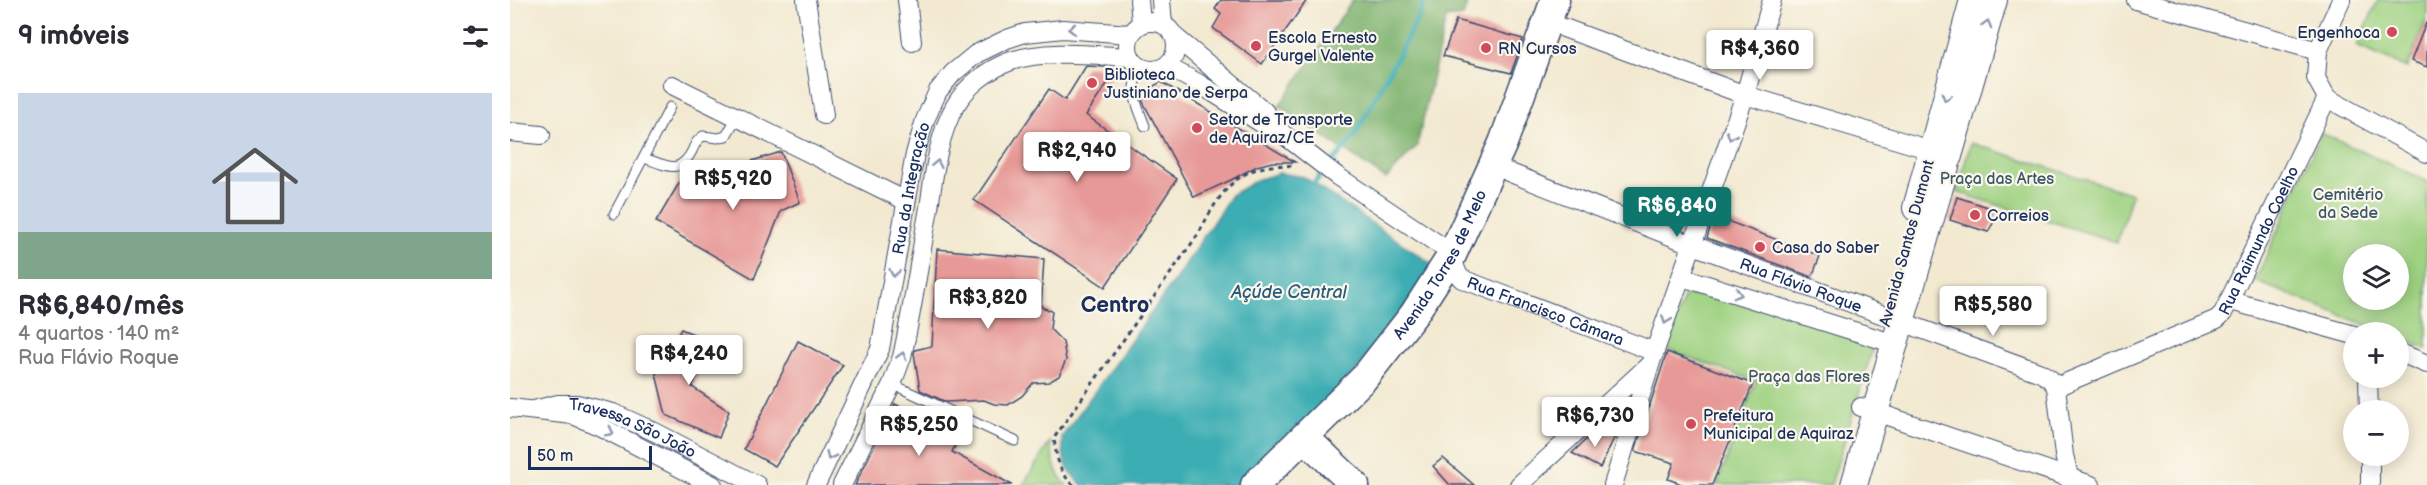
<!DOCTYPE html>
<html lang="pt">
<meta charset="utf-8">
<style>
body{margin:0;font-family:"Balsamiq Sans",sans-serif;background:#f7f7f7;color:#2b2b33;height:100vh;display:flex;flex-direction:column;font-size:22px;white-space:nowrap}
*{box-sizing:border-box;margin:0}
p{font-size:20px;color:#7c7c81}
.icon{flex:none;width:33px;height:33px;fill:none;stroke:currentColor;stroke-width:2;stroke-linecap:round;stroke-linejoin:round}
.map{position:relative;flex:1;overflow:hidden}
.details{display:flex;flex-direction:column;background:#fff;width:510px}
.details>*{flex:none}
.tools{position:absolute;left:1833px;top:244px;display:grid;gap:12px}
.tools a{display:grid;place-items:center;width:66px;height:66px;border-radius:50%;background:#fff;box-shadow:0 3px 15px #0003;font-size:30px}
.scale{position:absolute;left:18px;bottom:15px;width:124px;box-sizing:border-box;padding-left:6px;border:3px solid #1b2f5e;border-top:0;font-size:16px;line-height:21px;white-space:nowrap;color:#1b2f5e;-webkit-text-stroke:4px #fbf7ec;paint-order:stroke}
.price{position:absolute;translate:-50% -51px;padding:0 14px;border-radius:6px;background:#fff;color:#222;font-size:20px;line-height:39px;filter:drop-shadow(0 2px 3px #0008)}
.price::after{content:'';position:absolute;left:50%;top:36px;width:18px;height:14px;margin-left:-9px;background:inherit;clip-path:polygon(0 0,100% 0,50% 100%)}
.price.on{background:#0f766e;color:#fff}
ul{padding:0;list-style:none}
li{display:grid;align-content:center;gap:12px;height:318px;padding:0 18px}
li span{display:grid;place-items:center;height:186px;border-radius:0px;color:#555}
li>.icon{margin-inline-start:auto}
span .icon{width:108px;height:108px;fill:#fffc;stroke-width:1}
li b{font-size:26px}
h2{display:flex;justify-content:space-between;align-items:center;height:72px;padding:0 18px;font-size:26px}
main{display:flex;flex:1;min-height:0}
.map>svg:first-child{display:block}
.green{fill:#9fd282;stroke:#5d8070;stroke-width:1.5;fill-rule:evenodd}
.forest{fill:#7fb470;stroke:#4d7267;stroke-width:1.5}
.water{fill:#3badb3;stroke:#2b6e88;stroke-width:1.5}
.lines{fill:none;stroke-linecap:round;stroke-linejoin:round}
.stream{stroke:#3badb3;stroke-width:5}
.building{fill:#e79997}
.lane-casing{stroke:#3b4b6f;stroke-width:11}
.street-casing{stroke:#3b4b6f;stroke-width:20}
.secondary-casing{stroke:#3b4b6f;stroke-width:28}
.primary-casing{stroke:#3b4b6f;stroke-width:31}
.path{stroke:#3b4b6f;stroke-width:3;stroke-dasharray:4.5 4.5;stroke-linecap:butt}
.lane{stroke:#fff;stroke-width:9}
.street{stroke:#fff;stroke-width:18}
.secondary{stroke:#fff;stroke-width:26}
.primary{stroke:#fff;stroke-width:28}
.oneway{stroke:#8d97ae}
.poi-dot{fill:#d1495b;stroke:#fbf7ec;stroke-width:2}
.labels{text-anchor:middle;stroke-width:4.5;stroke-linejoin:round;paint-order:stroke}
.poi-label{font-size:16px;fill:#1b2f5e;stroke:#fbf7ec;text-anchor:start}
.park-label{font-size:16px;fill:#3c5867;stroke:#fbf7ec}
.street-label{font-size:16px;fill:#1b2f5e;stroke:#fbf7ec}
.water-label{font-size:18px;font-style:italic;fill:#265b7c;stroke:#fbf7ec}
.district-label{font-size:22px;font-weight:bold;fill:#1b2f5e;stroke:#fbf7ec}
</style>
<main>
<section class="details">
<h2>9 imóveis<svg class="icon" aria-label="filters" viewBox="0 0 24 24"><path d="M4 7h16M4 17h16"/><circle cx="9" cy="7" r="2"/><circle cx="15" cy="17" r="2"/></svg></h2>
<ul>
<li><span style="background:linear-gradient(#c9d6e8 75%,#7fa58c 0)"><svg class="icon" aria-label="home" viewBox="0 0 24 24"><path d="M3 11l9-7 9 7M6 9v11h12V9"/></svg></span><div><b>R$6,840/mês</b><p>4 quartos · 140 m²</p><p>Rua Flávio Roque</p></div></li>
</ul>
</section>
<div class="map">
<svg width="1917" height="485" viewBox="0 0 1917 485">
<rect width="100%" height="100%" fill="#fbf7ec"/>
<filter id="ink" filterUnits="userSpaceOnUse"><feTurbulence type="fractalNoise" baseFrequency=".0167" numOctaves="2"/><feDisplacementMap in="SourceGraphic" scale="12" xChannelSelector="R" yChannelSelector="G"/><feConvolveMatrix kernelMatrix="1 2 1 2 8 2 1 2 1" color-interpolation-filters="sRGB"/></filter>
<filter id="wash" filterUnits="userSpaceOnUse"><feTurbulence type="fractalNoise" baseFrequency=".008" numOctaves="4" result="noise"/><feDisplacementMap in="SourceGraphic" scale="24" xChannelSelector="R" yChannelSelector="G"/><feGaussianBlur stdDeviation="1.35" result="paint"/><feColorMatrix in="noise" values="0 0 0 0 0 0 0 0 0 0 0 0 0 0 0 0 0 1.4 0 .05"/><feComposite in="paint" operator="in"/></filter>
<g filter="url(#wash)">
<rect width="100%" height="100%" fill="#f2e9d0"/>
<g class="green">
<path d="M1868 0H1917V18L1897 68 1847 46Z"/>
<path d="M1811 133 1917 181V349L1889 338 1888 333H1876L1745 281ZM1844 255H1888V300H1844Z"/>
<path d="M1461 143 1622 194 1607 242 1446 192Z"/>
<path d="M1180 282 1365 341 1321 485H1207L1246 381 1155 349Z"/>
<path d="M540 442C542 457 545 476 557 485H513Z"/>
</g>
<path class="forest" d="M843 0H958L953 16 936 18 907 146 876 179 769 106Z"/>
<path class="water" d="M769 173 794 177 926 267 847 370 770 450 728 485H572C554 469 553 461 552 437L667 277 721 195 747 180Z"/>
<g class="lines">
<path class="stream" d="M799 189 844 137 907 20 915 0"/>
</g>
<g id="blocks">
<g class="building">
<path d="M711 0H797L752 64 703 28 711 14 705 9Z"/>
<path d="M946 20 1013 39 1001 73 933 56Z"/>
<path d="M1916 23H1917V67L1901 61Z"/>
<path d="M576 66 596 67 605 72 576 115 667 179 595 287 464 200 539 89 555 100Z"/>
<path d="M651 82 785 162H762L747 166 721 180 684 197 633 102 631 93Z"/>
<path d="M271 152 290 202 271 211 244 279 146 222 175 173 203 185 213 170Z"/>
<path d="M1447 197 1490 211 1478 232 1440 220Z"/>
<path d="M1204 216 1310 256 1302 277 1197 238Z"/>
<path d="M427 249 534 259 531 307 542 311 540 329 553 342 556 360 549 376 539 382 523 383 512 396 498 405 484 404 474 400 436 402 410 390 404 353 405 350 422 346Z"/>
<path d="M171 329 203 342 182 387 219 411 209 438 156 415 146 374Z"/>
<path d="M288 341 333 365 265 466 234 449Z"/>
<path d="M1157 352 1243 384 1202 485H1174L1158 479 1164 463 1125 451Z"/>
<path d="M385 404 449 438 442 452 502 485H345Z"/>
<path d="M1092 429 1105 436 1090 468 1062 453 1085 431Z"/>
<path d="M933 458 964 485H940L923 466Z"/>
</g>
</g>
</g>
<g filter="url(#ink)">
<use href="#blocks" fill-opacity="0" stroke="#3b4b6f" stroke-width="1.5"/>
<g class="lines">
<g class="lane-casing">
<g id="lane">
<path d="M631 68C617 89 627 104 635 126"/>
<path d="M134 158C156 165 169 176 182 151 185 144 187 140 193 136L208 138 216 136 227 117"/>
<path d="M104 214 160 107"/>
<path d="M382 384 505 441"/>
</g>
</g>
<g class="street-casing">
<g id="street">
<path d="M296 0 314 115"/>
<path d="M397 0 402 42"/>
<path d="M629 0 631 23"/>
<path d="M651 0 653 24"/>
<path d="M1626 0 1808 51"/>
<circle cx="642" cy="46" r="24"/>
<path d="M1054 28 1235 95 1431 153"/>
<path id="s1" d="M664 36 754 111 774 135 827 176 940 252C946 261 943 271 952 279L1145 352"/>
<path d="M656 66 688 83 762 130"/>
<path d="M162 85 396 201"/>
<path d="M1817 98 1917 153"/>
<path d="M0 132 31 135"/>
<path id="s2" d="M998 172 1183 245 1531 373 1540 379 1546 387 1554 455 1561 485"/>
<path d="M1172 277 1385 344"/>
<path d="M1721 301 1844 335"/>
<path d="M1888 352 1917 364"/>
<path d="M1858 378 1859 411"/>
<path id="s3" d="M1546 387 1707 319 1713 313 1817 98 1806 78 1808 51 1831 0"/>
<path d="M1351 407 1581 485"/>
<path d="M0 408 63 415 89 426 203 485"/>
<path id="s4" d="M24 410 48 404H67L103 413 145 432 247 485"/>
<path d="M1860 456V485"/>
<path id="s5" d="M306 485 370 349 405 154 415 120 428 91 443 73 466 54 497 39 515 33 553 29 620 34"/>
<path d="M332 485 382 384 392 357C403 307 410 257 419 208 424 174 428 136 445 106 457 85 479 69 501 61 538 49 582 55 620 57"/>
<path d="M1009 485 1140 364"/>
<path d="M1103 485 1141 362 1235 95 1262 0"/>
</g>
</g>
<g class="secondary-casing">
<g id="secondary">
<path d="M1406 208 1463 0"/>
<path d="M1344 485 1484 0"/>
</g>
</g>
<g class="primary-casing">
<g id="primary">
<path d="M795 438 845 485"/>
<path id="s6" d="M745 485 854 378 904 314 942 255 993 143 1045 0"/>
</g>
</g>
<path class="path" d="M564 485C549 474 546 455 544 438L689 233C712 188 730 161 786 166"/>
<use href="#lane" class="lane"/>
<use href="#street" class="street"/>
<use href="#secondary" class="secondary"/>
<use href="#primary" class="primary"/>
</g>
<defs><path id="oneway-chevron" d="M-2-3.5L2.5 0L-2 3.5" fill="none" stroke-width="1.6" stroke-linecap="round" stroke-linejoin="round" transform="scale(1.5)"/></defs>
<g class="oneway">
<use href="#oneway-chevron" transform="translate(1477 24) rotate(-74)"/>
<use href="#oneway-chevron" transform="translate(562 29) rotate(-180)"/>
<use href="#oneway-chevron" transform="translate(1436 97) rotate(106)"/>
<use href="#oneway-chevron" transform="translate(1221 136) rotate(109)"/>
<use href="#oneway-chevron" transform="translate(427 164) rotate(-78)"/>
<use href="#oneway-chevron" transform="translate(384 273) rotate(101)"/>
<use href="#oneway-chevron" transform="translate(1228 294) rotate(17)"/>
<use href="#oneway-chevron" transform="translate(1156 320) rotate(110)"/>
<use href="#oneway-chevron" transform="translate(392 356) rotate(-74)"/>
<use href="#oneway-chevron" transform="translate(100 432) rotate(27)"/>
<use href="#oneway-chevron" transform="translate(320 456) rotate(116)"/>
</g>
</g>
<g class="poi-dot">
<circle cx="1882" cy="32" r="6"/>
<circle cx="746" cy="46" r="6"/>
<circle cx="976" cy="48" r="6"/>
<circle cx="582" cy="83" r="6"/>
<circle cx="687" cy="128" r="6"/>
<circle cx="1465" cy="215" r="6"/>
<circle cx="1250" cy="247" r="6"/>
<circle cx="1181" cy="424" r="6"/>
</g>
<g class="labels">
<g class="poi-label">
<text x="1870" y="38" text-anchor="end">Engenhoca</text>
<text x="758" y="43">Escola Ernesto<tspan x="758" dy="18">Gurgel Valente</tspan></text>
<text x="988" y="54">RN Cursos</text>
<text x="594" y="80">Biblioteca<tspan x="594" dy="18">Justiniano de Serpa</tspan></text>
<text x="699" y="125">Setor de Transporte<tspan x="699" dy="18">de Aquiraz/CE</tspan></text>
<text x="1477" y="221">Correios</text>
<text x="1262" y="253">Casa do Saber</text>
<text x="1193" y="421">Prefeitura<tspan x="1193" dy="18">Municipal de Aquiraz</tspan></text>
</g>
<g class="park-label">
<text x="1487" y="184">Praça das Artes</text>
<text x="1838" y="200">Cemitério<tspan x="1838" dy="18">da Sede</tspan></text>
<text x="1299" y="382">Praça das Flores</text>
</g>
<g class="street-label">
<text dy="6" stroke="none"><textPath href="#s5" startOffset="314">Rua da Integração</textPath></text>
<text dy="6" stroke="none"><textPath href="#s3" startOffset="264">Rua Raimundo Coelho</textPath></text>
<text transform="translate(1396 243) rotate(-75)" y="6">Avenida Santos Dumont</text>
<text dy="6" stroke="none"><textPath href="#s6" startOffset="290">Avenida Torres de Melo</textPath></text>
<text dy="6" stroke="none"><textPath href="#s2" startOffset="314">Rua Flávio Roque</textPath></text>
<text dy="6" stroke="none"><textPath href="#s1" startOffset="471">Rua Francisco Câmara</textPath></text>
<text dy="6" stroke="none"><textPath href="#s4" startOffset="104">Travessa São João</textPath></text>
</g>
<g class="water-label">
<text x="779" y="298">Açúde Central</text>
</g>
<g class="district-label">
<text x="605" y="312">Centro</text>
</g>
</g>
</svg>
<div class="tools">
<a><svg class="icon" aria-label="layers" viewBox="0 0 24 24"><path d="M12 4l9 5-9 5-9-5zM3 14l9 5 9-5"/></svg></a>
<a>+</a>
<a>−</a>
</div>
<div class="scale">50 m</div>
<b class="price" style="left:1250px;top:81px">R$4,360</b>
<b class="price" style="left:567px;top:183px">R$2,940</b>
<b class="price" style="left:223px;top:211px">R$5,920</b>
<b class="price on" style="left:1167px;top:238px">R$6,840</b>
<b class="price" style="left:478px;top:330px">R$3,820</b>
<b class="price" style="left:1483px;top:337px">R$5,580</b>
<b class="price" style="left:179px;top:386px">R$4,240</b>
<b class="price" style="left:1085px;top:448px">R$6,730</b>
<b class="price" style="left:409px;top:457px">R$5,250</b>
</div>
</main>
